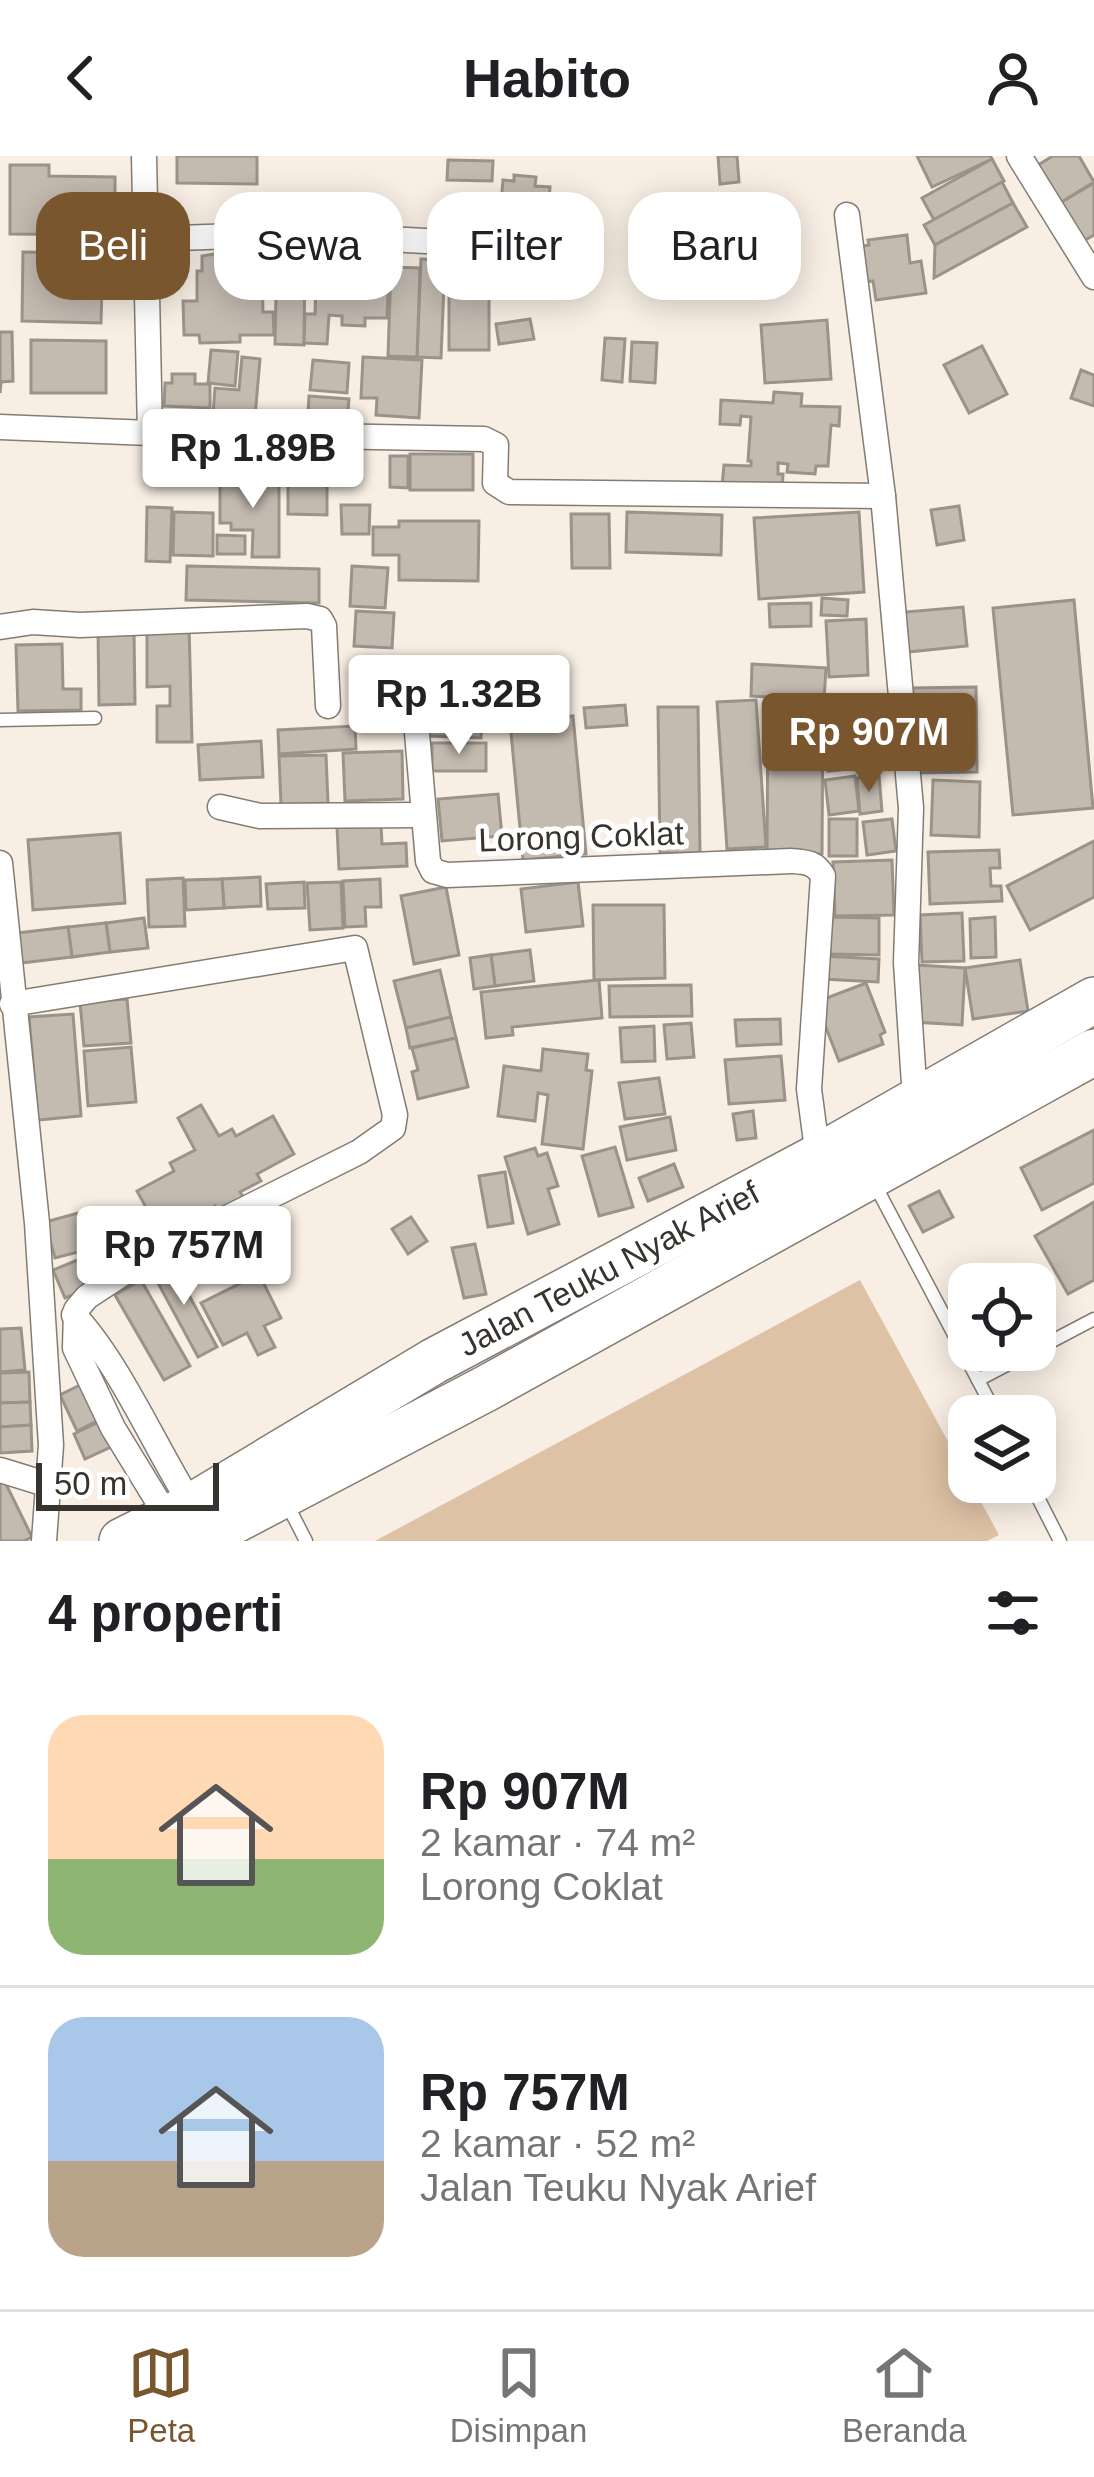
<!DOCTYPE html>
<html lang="id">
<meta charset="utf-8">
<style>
body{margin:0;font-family:Helvetica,sans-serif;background:#f2f2f2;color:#202124;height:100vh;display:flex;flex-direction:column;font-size:45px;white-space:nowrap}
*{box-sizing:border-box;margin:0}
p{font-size:39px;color:#757577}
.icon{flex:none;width:66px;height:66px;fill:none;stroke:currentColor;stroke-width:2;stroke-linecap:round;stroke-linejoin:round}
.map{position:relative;height:1385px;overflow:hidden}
.drawer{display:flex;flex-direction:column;background:#fff;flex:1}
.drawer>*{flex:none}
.hud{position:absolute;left:36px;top:36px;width:1023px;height:108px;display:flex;gap:24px}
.tools{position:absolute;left:948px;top:1107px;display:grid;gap:24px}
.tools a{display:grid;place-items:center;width:108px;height:108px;border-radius:24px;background:#fff;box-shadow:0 6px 30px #0003;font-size:60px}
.scale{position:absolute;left:36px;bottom:30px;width:183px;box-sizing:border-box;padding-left:12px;border:6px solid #37332f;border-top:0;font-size:33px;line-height:42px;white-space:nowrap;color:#37332f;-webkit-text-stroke:9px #fff;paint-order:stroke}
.price{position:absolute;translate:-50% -102px;padding:0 27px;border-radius:12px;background:#fff;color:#222;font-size:39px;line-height:78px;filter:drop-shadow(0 3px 6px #0008)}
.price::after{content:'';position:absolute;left:50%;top:72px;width:36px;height:27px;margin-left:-18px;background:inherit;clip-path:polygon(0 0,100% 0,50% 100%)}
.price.active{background:#79562e;color:#fff}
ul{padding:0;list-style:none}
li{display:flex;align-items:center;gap:36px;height:300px;padding:0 48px}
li+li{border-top:3px solid #e0e0e0}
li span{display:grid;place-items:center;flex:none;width:336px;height:240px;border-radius:36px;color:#555}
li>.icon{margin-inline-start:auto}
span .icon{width:144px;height:144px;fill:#fffc;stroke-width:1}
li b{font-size:51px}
h2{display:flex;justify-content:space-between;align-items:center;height:144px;padding:0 48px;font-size:51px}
.chip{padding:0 42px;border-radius:36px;background:#fff;box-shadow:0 6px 30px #0003;font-size:42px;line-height:108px}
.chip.active{background:#79562e;color:#fff}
header{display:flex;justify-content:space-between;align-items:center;height:156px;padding:0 48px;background:#fff;font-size:54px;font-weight:800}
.dock{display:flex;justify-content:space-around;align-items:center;height:168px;border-top:3px solid #e0e0e0;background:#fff;font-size:33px;color:#757577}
.dock a{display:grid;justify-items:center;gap:6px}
.dock .active{color:#79562e}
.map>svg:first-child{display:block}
.green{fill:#dec2a5}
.building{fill:#c3bab0;stroke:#9b9289;stroke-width:3}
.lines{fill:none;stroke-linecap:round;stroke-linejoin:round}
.lane-casing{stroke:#847c73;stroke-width:15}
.street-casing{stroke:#847c73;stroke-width:27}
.highway-casing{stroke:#847c73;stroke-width:48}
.lane{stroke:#fff;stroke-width:12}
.street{stroke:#fff;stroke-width:24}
.highway{stroke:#fff;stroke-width:45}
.labels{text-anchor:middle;stroke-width:10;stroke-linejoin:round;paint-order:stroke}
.street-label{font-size:33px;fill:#37332f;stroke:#fff}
</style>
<header><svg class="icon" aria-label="back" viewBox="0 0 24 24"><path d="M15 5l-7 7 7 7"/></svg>Habito<svg class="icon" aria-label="person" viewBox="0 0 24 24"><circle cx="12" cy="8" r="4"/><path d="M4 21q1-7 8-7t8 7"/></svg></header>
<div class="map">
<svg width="1094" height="1385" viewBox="0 0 1094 1385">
<rect width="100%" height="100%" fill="#f8eee4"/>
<path class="green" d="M860 1124 999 1379 987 1385H375Z"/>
<g class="building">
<path d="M177 0H257V28L177 27Z"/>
<path d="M718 0H737L739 26 720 28Z"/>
<path d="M917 0H990L992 3 932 31Z"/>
<path d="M1053 0H1079L1094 26 1055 50 1033 12Z"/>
<path d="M992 3 1004 25 934 64 922 42Z"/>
<path d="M448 4 493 5 492 25 447 24Z"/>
<path d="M10 9H49V20L115 21V79L10 78Z"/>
<path d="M514 19 536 21 535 30 550 31 548 58 533 56 531 74 499 72 503 24 514 25Z"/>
<path d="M1002 26 1013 47 935 89 924 69Z"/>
<path d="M1094 27V79L1078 88 1055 50Z"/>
<path d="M1013 47 1027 71 934 122 935 89Z"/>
<path d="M907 79 910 107 921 105 926 137 876 144 873 125 863 126 857 91 869 89 868 84Z"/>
<path d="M277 92 305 93 304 189 275 188Z"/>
<path d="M239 94 240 114H262L263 156H273L274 179H240V186L200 187 199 179H184L183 145H197V115H202V100Z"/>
<path d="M23 96 103 97 101 167 22 165Z"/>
<path d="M421 103 445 104 441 202 417 201Z"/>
<path d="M352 106 382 107V113H389L387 162H365V170L342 169V160L329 159 327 188 304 187 305 158H315L316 126 342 128 343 111 352 112Z"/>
<rect x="449" y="108" width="40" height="86"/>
<path d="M391 111 420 112 417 201 388 200Z"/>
<path d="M530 163 534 183 499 188 496 168Z"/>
<path d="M827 164 831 223 765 227 761 169Z"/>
<path d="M0 176H12L13 225 1 226 0 237Z"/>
<path d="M605 182 625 183 622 226 602 224Z"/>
<path d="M31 184 106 185V237H31Z"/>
<path d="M632 186 657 187 655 227 630 225Z"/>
<path d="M982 190 1007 238 969 257 944 209Z"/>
<path d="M211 194 238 196 235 230 208 227Z"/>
<path d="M242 201 260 203 255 261 244 260 243 267 223 265V258H213L215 232 239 234Z"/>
<path d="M363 201 422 204 419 262 376 259 377 242H361Z"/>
<path d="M313 204 349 207 347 237 310 234Z"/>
<path d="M1081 214 1094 219V250L1071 242Z"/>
<path d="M172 218H195V228H210V252L164 250 165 227H172Z"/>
<path d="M774 236 802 238 801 250 840 251 839 270 831 269 828 310H816L815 318 787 316 788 308 778 307V318H783L782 335 722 330 724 309 751 310V305H748L751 261 741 260 740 269 720 268 721 244 773 247Z"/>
<path d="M309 240 349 243 346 276 307 273Z"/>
<rect x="410" y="298" width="63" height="36"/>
<path d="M390 300H408V332L390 331Z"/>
<path d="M288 303H327V359L288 358Z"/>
<path d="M220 322H279V401H252L253 374H231V367H220Z"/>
<path d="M341 349H370L369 378H342Z"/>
<path d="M959 350 964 384 937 389 931 354Z"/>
<path d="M147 351 172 352 170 406 146 405Z"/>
<path d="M174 356 213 357V400L173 399Z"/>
<path d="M627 356 722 359 721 399 626 396Z"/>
<path d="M859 356 864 436 759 443 754 362Z"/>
<path d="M571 358H609L610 412H572Z"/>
<path d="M399 365H479L478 425 399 424V399H373V371H399Z"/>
<path d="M217 379 245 380V398H217Z"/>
<path d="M187 410 319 413V447L186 444Z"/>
<path d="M352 410 388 412 385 452 350 450Z"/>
<path d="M822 442 848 444 847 460 821 459Z"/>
<path d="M1074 444 1093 652 1013 659 993 452Z"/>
<path d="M811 447V470L770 471 769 448Z"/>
<path d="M963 451 967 490 908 496 905 456Z"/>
<path d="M356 455 394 457 392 492 354 490Z"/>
<path d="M866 463 868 519 829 521 826 465Z"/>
<path d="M189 468 192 586H157V550H170V530L147 531V475Z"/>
<path d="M134 475 135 548 99 549 98 476Z"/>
<path d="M62 488 63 533H81V554L18 555 16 489Z"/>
<path d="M752 508 826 512 824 544 751 540Z"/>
<path d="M976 531 977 616 912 617 911 532Z"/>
<path d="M756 544 766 691 727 693 717 546Z"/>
<path d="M876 547 881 610 828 615 823 551Z"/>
<path d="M768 548 823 549 822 698 767 697Z"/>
<path d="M625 549 627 569 586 572 584 552Z"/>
<path d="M658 551H698L700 697H660Z"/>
<path d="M429 552 482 553 481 582 428 580Z"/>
<path d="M573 560 586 698 523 704 510 566Z"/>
<path d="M355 570 356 593 279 598 278 574Z"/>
<path d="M261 585 263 621 200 624 198 589Z"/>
<rect x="432" y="587" width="54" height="28"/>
<path d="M402 595 403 643 345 645 343 597Z"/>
<path d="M326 599 328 647 281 649 279 600Z"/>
<path d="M855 620 859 655 829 659 825 624Z"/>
<path d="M879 620 882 655 860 658 857 622Z"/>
<path d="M933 624 980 626 979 681 931 679Z"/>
<path d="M498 638 502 680 442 685 438 643Z"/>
<rect x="829" y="663" width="28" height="37"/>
<path d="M892 663 896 695 867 699 863 666Z"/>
<path d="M381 669 382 688 406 687 407 710 339 713 337 671Z"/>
<path d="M120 677 125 747 33 754 28 684Z"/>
<path d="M1094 685V741L1030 774 1007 730Z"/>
<path d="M999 694 1000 712H990L991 730H1001L1002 745 930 748 928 696Z"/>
<path d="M892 704 894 759 835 760 833 706Z"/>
<path d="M260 721 261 750 224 752 222 723Z"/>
<path d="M183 722 185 770 149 771 147 724Z"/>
<path d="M222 723 224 752 186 754 185 724Z"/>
<path d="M380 723 381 751H365L366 770 345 771 343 725Z"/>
<path d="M304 726 305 752 268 753 266 728Z"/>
<path d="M341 726 343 772 310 774 307 727Z"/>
<path d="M578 726 583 770 526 776 521 733Z"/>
<path d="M446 731 459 799 414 808 401 740Z"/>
<path d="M593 749H664L665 822 594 824Z"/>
<path d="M962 757 964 805 922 806 920 759Z"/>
<path d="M830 761 879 762V799L830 798Z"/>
<path d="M995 761 996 801 971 802 970 763Z"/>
<path d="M144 762 148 792 110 796 106 767Z"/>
<path d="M106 767 110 796 72 801 68 771Z"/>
<path d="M68 771 72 801 21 807 17 777Z"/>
<path d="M530 794 534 825 495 830 491 799Z"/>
<path d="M491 799 495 830 474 833 470 802Z"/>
<path d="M823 800 879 803 878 826 822 823Z"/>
<path d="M1020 804 1028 855 973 863 965 812Z"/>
<path d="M917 809 965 812 962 869 913 866Z"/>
<path d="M440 814 451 861 406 872 394 825Z"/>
<path d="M599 824 602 862 512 871 513 879 486 882 481 836Z"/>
<path d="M866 827 885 876 880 879 883 888 839 905 816 846Z"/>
<path d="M691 829 692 860 610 861 609 830Z"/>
<path d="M127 843 131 887 84 890 80 846Z"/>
<path d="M73 858 81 960 38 964 29 861Z"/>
<path d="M451 861 456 882 410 892 406 872Z"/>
<path d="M780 863 781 888 737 890 735 864Z"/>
<path d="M691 867 694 901 667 903 664 869Z"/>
<path d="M654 870 655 905 622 906 620 872Z"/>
<path d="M456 882 468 931 418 943 412 916 418 914 412 892Z"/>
<path d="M131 891 136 946 88 950 84 895Z"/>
<path d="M543 893 588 898 586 914 592 915 583 993 542 988 548 939 538 937 535 965 498 960 504 910 541 915Z"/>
<path d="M781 900 785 944 729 948 725 904Z"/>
<path d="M659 922 665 958 625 963 619 927Z"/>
<path d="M201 949 219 980 232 973 236 980 273 960 294 998 257 1018 261 1025 240 1036 247 1047 221 1061 215 1050 198 1059 195 1052 158 1073 137 1035 174 1015 170 1007 195 994 178 962Z"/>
<path d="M753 955 756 982 737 984 733 958Z"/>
<path d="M670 961 676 994 627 1004 620 971Z"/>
<path d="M1094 974V1027L1042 1054 1021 1012Z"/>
<path d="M615 991 633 1051 599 1060 582 1000Z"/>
<path d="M535 992 538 1000 547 997 558 1030 548 1033 559 1068 528 1078 505 1001Z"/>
<path d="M674 1008 683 1031 648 1045 639 1022Z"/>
<path d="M505 1016 513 1067 488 1071 479 1020Z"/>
<path d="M939 1035 953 1061 923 1076 909 1050Z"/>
<path d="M1094 1046V1124L1068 1138 1035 1080Z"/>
<path d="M89 1054 98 1091 55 1102 45 1066Z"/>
<path d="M411 1061 427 1085 408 1098 392 1073Z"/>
<path d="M202 1080 227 1085 226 1089 233 1090 232 1100 224 1098 223 1107 198 1102Z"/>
<path d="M475 1088 486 1138 464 1142 452 1092Z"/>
<path d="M97 1096 109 1124 65 1142 53 1114Z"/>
<path d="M170 1104 217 1191 198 1201 151 1114Z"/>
<path d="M259 1118 281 1162 264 1170 275 1191 258 1199 247 1177 223 1189 201 1147Z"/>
<path d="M141 1124 190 1210 164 1224 115 1139Z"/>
<path d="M21 1172 25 1214 0 1216V1173Z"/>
<path d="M29 1216 30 1246 0 1247V1217Z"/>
<path d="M80 1229 97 1265 77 1275 60 1239Z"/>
<path d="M30 1246 31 1269 0 1271V1247Z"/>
<path d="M101 1265 113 1290 85 1303 74 1278Z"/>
<path d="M31 1269 32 1295 0 1297V1271Z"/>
<path d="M4 1324 32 1381 24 1385H0V1326Z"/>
</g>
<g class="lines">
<g class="lane-casing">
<g id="lane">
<path d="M0 564 95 562"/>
<path d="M874 1027 997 1260"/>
<path d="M1035 1194 1094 1163"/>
<path d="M978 1224 1035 1194"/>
<path d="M1030 1326 1060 1385"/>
<path d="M286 1346 306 1385"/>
</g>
</g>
<g class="street-casing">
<g id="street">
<path d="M1019 0 1094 121"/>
<path d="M847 59 883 340 911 652 906 807 915 943"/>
<path d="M149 83 289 78 523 90"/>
<path d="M0 271 150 277 144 0"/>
<path d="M150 277 484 283 496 289 495 327 509 336 883 340"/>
<path d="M0 471 33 466 80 469 307 460 320 463 324 470 328 550"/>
<path d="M415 554 428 705 433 715 447 719 791 705C806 706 815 706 823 720L809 933 818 1001"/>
<path d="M220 651 260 660 423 659"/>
<path d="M0 707 37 1067 51 1289 44 1385"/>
<path d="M12 848 355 792 395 959 393 972 359 996 145 1103 87 1141 76 1154 75 1192 113 1272 168 1362"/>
<path d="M74 1159C119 1207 155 1291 192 1350"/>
<path d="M0 1314 49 1329"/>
</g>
</g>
<g class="highway-casing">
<g id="highway">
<path id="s1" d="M122 1385 192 1350 434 1205 818 1001 1094 844"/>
<path d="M195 1385 487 1232 1094 896"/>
</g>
</g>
<use href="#lane" class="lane"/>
<use href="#street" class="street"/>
<use href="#highway" class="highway"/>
</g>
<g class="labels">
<g class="street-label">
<text transform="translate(581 680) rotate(-2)" y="12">Lorong Coklat</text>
<text dy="12" stroke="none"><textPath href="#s1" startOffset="558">Jalan Teuku Nyak Arief</textPath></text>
</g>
</g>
</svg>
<div class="tools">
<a><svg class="icon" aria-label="locate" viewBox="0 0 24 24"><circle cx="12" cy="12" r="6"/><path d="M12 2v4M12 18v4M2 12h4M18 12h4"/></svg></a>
<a><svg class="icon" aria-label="layers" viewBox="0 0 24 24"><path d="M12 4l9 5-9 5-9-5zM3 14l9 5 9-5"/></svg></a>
</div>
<div class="scale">50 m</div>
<b class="price" style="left:253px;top:355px">Rp 1.89B</b>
<b class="price" style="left:459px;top:601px">Rp 1.32B</b>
<b class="price active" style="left:869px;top:639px">Rp 907M</b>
<b class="price" style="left:184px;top:1152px">Rp 757M</b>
<div class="hud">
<a class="chip active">Beli</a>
<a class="chip">Sewa</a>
<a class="chip">Filter</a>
<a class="chip">Baru</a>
</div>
</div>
<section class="drawer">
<h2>4 properti<svg class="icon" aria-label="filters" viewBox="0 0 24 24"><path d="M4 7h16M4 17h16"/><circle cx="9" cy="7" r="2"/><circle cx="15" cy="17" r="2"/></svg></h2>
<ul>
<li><span style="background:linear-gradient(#ffd9b3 60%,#8fb573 0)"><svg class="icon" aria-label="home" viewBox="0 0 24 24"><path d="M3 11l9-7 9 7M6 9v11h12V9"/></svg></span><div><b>Rp 907M</b><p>2 kamar · 74 m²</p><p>Lorong Coklat</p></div></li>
<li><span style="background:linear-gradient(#a9c7e8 60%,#b9a48a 0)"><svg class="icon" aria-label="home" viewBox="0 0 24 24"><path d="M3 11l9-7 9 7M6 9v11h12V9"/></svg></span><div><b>Rp 757M</b><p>2 kamar · 52 m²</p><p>Jalan Teuku Nyak Arief</p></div></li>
</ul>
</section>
<nav class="dock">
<a class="active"><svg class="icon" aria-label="map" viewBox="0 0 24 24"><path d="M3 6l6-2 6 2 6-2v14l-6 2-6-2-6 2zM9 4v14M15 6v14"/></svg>Peta</a>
<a><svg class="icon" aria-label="saved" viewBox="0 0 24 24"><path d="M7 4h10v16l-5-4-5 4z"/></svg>Disimpan</a>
<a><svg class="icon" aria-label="home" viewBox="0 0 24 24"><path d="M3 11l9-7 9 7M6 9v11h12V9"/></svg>Beranda</a>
</nav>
